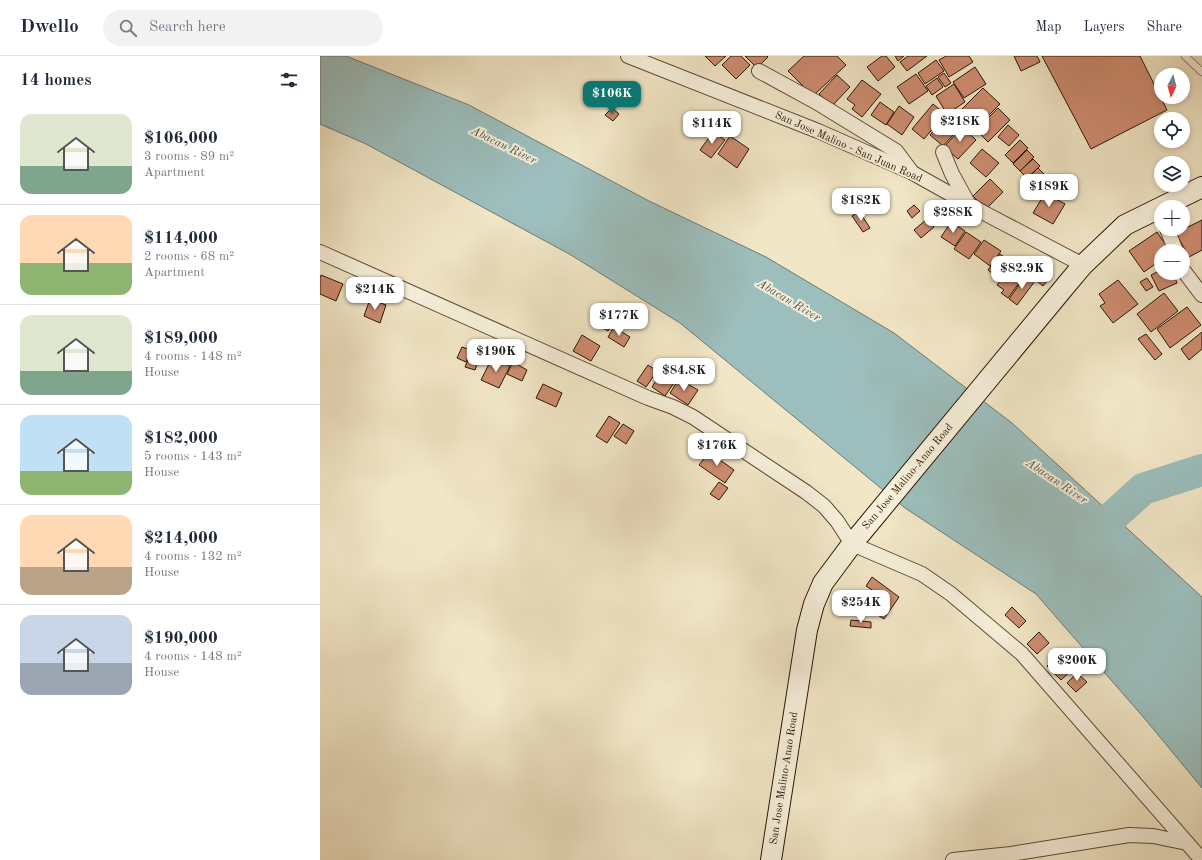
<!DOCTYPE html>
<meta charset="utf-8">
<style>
body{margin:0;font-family:"Old Standard TT",serif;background:#f2f2f3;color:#1f2937;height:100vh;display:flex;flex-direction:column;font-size:15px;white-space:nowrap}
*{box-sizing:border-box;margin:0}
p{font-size:13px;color:#747a83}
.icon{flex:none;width:22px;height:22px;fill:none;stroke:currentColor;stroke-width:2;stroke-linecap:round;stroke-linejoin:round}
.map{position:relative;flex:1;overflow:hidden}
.drawer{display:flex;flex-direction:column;background:#fff;width:320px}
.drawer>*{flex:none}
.needle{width:26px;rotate:186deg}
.controls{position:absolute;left:834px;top:12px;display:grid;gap:8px}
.controls a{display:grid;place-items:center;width:36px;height:36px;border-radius:50%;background:#fff;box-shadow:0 2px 6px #0003;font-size:20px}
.price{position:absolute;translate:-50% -34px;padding:0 9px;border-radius:8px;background:#fff;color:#222;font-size:13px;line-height:26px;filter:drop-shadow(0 1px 2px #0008)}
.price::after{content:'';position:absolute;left:50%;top:24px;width:12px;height:9px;margin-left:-6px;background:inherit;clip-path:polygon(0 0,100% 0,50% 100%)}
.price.on{background:#0f766e;color:#fff}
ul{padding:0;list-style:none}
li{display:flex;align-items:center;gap:12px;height:100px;padding:0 20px}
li+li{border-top:1px solid #e0e1e3}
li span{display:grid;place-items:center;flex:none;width:112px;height:80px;border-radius:12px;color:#555}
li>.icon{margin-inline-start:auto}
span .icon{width:48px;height:48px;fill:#fffc;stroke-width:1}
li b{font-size:17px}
h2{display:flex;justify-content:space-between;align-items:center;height:48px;padding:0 20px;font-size:17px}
header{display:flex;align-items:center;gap:24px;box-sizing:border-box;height:56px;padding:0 20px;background:#fff;border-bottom:1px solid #e0e1e3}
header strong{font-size:19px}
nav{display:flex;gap:22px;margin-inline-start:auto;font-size:14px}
.search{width:280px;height:36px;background:#f2f2f3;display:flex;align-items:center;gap:10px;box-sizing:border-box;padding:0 14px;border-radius:22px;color:#747a83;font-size:15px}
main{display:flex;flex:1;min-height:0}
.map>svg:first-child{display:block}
.water{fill:#9cbebc;stroke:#6f7b72}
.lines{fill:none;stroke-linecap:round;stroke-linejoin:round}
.river{stroke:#9cbebc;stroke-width:32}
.building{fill:#cd8c70;stroke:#2b1602}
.lane-casing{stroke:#5c4a33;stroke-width:8}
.street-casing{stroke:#5c4a33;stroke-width:16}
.secondary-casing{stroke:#2b1602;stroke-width:22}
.lane{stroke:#f6efda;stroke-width:7}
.street{stroke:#f6efda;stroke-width:14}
.secondary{stroke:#f6efda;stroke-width:20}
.labels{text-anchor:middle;stroke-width:4;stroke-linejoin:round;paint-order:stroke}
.street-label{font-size:11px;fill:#2b1602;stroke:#f6efda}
.water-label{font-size:12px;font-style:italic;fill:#535143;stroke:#f6efda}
</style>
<header>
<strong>Dwello</strong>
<div class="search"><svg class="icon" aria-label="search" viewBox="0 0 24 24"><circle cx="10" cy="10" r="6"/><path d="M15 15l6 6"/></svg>Search here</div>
<nav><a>Map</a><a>Layers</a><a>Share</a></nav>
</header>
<main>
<section class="drawer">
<h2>14 homes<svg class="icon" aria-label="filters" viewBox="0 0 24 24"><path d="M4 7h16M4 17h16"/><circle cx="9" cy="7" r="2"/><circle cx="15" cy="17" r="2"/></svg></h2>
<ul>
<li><span style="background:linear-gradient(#dfe7d0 65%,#7fa58c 0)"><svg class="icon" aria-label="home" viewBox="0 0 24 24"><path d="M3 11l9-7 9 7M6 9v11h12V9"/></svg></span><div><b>$106,000</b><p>3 rooms · 89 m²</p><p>Apartment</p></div></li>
<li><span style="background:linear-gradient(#ffd9b3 60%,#8fb573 0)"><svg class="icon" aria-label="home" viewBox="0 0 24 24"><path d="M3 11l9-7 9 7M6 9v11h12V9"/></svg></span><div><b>$114,000</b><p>2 rooms · 68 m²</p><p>Apartment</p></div></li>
<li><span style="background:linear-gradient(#dfe7d0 70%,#7fa58c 0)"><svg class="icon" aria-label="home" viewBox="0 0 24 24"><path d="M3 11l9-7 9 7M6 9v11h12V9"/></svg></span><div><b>$189,000</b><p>4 rooms · 148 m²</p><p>House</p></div></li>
<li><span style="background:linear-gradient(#bfe0f5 70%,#8fb573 0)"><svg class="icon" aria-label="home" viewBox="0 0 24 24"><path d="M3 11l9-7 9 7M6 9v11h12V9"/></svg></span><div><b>$182,000</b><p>5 rooms · 143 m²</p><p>House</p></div></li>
<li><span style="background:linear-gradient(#ffd9b3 65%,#b9a48a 0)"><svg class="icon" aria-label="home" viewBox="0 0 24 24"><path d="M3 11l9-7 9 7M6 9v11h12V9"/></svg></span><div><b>$214,000</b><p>4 rooms · 132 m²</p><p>House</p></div></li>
<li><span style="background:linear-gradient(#c9d6e8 60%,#9aa5b1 0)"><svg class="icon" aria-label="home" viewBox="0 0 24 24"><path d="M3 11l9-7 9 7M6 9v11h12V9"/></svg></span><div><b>$190,000</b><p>4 rooms · 148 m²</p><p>House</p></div></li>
</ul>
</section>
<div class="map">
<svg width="882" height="804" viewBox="0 0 882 804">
<rect width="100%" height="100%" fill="#f1e6c6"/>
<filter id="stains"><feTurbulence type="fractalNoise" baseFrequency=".005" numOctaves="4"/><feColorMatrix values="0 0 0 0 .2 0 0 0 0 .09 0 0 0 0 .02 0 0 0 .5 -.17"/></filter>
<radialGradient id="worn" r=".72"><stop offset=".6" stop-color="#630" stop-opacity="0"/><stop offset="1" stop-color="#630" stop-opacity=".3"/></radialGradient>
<path class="water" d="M0 0H26L149 49 329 145 446 201 574 277 692 367 882 541V732L825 663 716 538 585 452 360 267 251 199 46 88 0 68Z"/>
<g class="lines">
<path class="river" d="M791 462 823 433 882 414"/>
</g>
<g class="building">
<path d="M385 0H406L395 10Z"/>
<path d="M411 0H421L430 9 416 23 402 9Z"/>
<path d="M425 0H447L448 1 437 12Z"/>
<path d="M484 0H517L526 9 493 40 468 15Z"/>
<path d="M562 0H566L575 11 558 25 547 11Z"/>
<path d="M575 0H584L578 5Z"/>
<path d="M588 0H607L587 15 580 6Z"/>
<path d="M626 0H649L653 6 629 21 619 4Z"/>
<path d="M694 0H717L720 6 701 15Z"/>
<path d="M722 0H820L847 54 771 93Z"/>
<path d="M616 4 624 15 605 28 598 17Z"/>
<path d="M655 11 666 28 644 42 633 26Z"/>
<path d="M624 17 631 27 625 31 618 21Z"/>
<path d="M596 18 608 35 589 48 577 31Z"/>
<path d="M517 19 530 31 512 50 499 38Z"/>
<path d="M617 22 623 31 612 39 606 30Z"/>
<path d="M542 24 561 38 542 61 532 53 535 49 527 43Z"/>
<path d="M634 28 645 46 627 58 616 40Z"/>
<path d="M663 32 680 48 656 72 639 56Z"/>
<path d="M560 46 574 56 566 69 551 59Z"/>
<path d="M613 48 625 58 604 83 592 73Z"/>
<path d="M579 50 594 61 582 79 567 68Z"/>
<path d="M292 52 299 58 293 65 285 59Z"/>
<path d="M678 52 690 64 668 86 656 74Z"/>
<path d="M627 59 641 70 623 90 610 79Z"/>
<path d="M688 69 699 79 689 90 678 81Z"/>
<path d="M642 71 656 84 638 103 624 91Z"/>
<path d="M393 76 405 84 391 102 380 94Z"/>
<path d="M410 80 429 93 417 112 398 98Z"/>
<path d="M700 84 708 92 693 107 685 99Z"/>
<path d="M662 93 679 107 666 121 650 107Z"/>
<path d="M707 94 714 101 700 115 693 108Z"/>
<path d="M713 103 720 110 707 122 700 115Z"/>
<path d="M718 112 728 122 718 132 708 122Z"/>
<path d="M670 123 683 136 666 153 653 140Z"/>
<path d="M725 137 745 148 733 168 713 157Z"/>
<path d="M594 149 600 155 592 162 587 155Z"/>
<path d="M539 155 550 172 543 176 532 160Z"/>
<path d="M607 163 614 171 601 182 594 174Z"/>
<path d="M882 164V194L869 201 856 177Z"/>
<path d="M631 166 645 175 635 190 621 181Z"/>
<path d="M646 176 661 186 649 203 634 193Z"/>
<path d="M837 176 850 195H841V204L824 216 809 195Z"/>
<path d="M664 184 681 195 670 210 654 198Z"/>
<path d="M680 198 692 207 680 224 668 214Z"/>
<path d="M695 206 708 215 688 242 681 237 684 234 677 229Z"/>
<path d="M717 206 733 218 723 230 708 218Z"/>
<path d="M841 214V217H853L857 227 839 235 831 219Z"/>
<path d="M1 219 23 228 16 245 0 238V222Z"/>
<path d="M706 219 715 225 697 249 689 243Z"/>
<path d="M827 222 833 231 826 235 820 226Z"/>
<path d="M798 224 818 248 793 267 780 250 785 247 779 238Z"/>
<path d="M844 237 858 255 831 276 817 258Z"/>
<path d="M50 243 66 249 60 267 44 260Z"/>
<path d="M867 251 881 269 850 292 837 273Z"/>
<path d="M285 259 295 265 288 275 279 270Z"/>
<path d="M294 271 310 281 304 291 288 281Z"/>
<path d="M882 276V293L869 304 861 293Z"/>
<path d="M826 278 842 298 835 304 818 283Z"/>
<path d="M262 279 280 290 271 305 253 295Z"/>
<path d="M142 291 151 294 146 306 137 302Z"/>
<path d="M150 299 159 303 155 314 145 311Z"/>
<path d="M172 302 190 310 179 332 161 324Z"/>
<path d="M193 306 207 314 202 325 187 318Z"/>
<path d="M328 309 337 315 326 331 317 325Z"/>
<path d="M342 315 356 324 345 340 332 331Z"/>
<path d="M359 323 378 334 368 349 350 337Z"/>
<path d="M223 328 242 337 236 351 216 342Z"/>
<path d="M289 360 300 367 287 387 276 380Z"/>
<path d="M303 368 314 375 306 388 294 380Z"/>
<path d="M389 396 414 414 405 427 379 409Z"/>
<path d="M399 426 408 432 399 444 390 438Z"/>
<path d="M552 521 579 541 564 563 547 552 558 538 546 530Z"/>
<path d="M692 551 706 565 699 572 685 559Z"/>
<path d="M531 564 551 566V572L530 570Z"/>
<path d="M719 576 729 587 717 598 707 588Z"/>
<path d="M738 599 752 614 741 624 727 610Z"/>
<path d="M757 617 767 626 756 636 747 627Z"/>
</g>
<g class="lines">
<g class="lane-casing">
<path id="lane" d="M865 0 882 16"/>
</g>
<g class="street-casing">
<g id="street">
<path d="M308 0 498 75 591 116 666 158 763 209"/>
<path d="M439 15 496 46 576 95 591 115"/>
<path d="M623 96 632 118 648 147"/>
<path d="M847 173 856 195"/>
<path d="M0 196 328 342 353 351 373 361 486 436 504 450 517 465 532 488 602 518 631 538 702 598 882 804"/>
<path d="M863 214 882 239"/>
<path d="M633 804 691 798 809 779 833 780 867 787"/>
</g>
</g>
<g class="secondary-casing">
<path id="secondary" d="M451 804 487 574 494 548 503 527 532 488 747 228 763 209 805 169 882 131"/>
</g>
<use href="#lane" class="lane"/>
<use href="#street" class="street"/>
<use href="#secondary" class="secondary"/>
</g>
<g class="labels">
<g class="street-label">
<text transform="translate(529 90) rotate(24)" y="4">San Jose Malino - San Juan Road</text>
<text transform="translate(587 420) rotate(-50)" y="4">San Jose Malino-Anao Road</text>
<text transform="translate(463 722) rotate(-81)" y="4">San Jose Malino-Anao Road</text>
</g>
<g class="water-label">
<text transform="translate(184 89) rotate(26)" y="4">Abacan River</text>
<text transform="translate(469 244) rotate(31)" y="4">Abacan River</text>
<text transform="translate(737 425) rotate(34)" y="4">Abacan River</text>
</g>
</g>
<rect width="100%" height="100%" filter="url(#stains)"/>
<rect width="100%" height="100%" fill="url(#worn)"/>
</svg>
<div class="controls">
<a><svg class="needle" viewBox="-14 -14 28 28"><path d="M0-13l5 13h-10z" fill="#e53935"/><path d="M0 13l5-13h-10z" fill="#747a83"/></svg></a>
<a><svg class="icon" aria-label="locate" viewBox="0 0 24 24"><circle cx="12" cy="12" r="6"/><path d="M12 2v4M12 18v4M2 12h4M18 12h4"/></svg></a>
<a><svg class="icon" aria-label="layers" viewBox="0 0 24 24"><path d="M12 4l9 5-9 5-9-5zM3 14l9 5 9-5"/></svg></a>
<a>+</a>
<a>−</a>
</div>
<b class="price on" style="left:292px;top:59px">$106K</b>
<b class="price" style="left:640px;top:87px">$218K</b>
<b class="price" style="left:392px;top:89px">$114K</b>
<b class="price" style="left:729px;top:152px">$189K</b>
<b class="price" style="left:541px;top:166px">$182K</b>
<b class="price" style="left:633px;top:178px">$288K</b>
<b class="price" style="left:702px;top:234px">$82.9K</b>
<b class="price" style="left:55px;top:255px">$214K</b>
<b class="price" style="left:299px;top:281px">$177K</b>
<b class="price" style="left:176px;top:317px">$190K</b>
<b class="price" style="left:364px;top:336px">$84.8K</b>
<b class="price" style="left:397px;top:411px">$176K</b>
<b class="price" style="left:541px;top:568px">$254K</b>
<b class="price" style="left:757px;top:626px">$200K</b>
</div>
</main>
